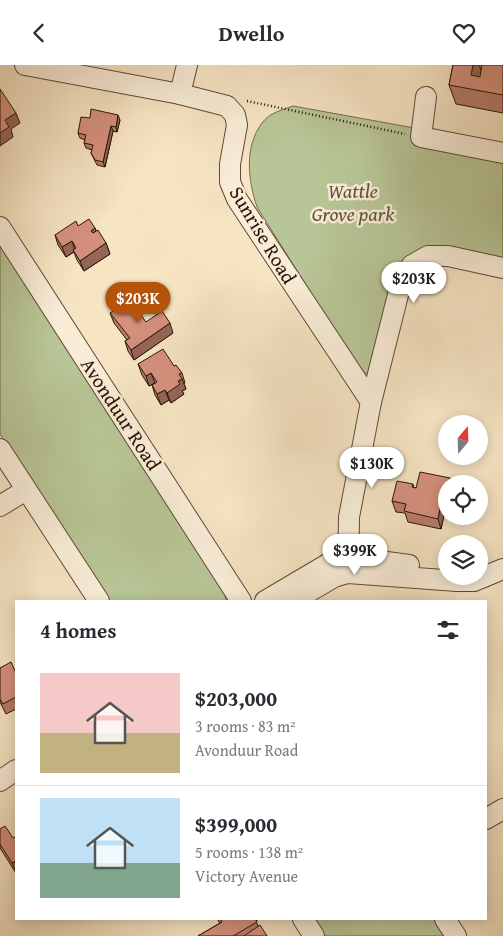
<!DOCTYPE html>
<meta charset="utf-8">
<style>
body{margin:0;font-family:"Gentium Book Plus",serif;background:#f2f2f3;color:#2b2b33;height:100vh;display:flex;flex-direction:column;font-size:19px;white-space:nowrap}
*{box-sizing:border-box;margin:0}
p{font-size:16px;color:#7c7c81}
.icon{flex:none;width:28px;height:28px;fill:none;stroke:currentColor;stroke-width:2;stroke-linecap:round;stroke-linejoin:round}
.map{position:relative;flex:1;overflow:hidden}
.side{position:absolute;left:15px;top:535px;width:472px;height:320px;display:flex;flex-direction:column;background:#fff;border-radius:0px;box-shadow:0 2px 12px #0003}
.side>*{flex:none}
.needle{width:32px;rotate:19deg}
.controls{position:absolute;left:438px;top:350px;display:grid;gap:10px}
.controls a{display:grid;place-items:center;width:50px;height:50px;border-radius:50%;background:#fff;box-shadow:0 2px 12px #0003;font-size:25px}
.price{position:absolute;translate:-50% -42px;padding:0 11px;border-radius:18px;background:#fff;color:#222;font-size:16px;line-height:32px;filter:drop-shadow(0 1px 2px #0008)}
.price::after{content:'';position:absolute;left:50%;top:30px;width:15px;height:11px;margin-left:-8px;background:inherit;clip-path:polygon(0 0,100% 0,50% 100%)}
.price.active{background:#b45309;color:#fff}
ul{padding:0;list-style:none}
li{display:flex;align-items:center;gap:15px;height:125px;padding:0 25px}
li+li{border-top:1px solid #e1e1e2}
li span{display:grid;place-items:center;flex:none;width:140px;height:100px;border-radius:0px;color:#555}
li>.icon{margin-inline-start:auto}
span .icon{width:60px;height:60px;fill:#fffc;stroke-width:1}
li b{font-size:21px}
h2{display:flex;justify-content:space-between;align-items:center;height:60px;padding:0 25px;font-size:21px}
header{display:flex;justify-content:space-between;align-items:center;height:65px;padding:0 25px;background:#fff;font-size:22px;font-weight:700}
.map>svg:first-child{display:block}
.green{fill:#b8c596;stroke:#726e4e}
.lines{fill:none;stroke-linecap:round;stroke-linejoin:round}
.minor-casing{stroke:#5e4a34;stroke-width:22}
.path{stroke:#2b1605;stroke-width:2.5;stroke-dasharray:1 2.5;stroke-linecap:butt}
.minor{stroke:#f9edd8;stroke-width:20}
.wall{fill:#b77c6c;stroke:#2b1605}
.shaded-wall{fill:#956558;stroke:#2b1605}
.building{fill:#d5907d;stroke:#2b1605}
.labels{text-anchor:middle;stroke-width:5;stroke-linejoin:round;paint-order:stroke}
.park-label{font-size:20px;font-style:italic;fill:#5c5338;stroke:#f9edd8}
.street-label{font-size:20px;fill:#2b1605;stroke:#f9edd8}
</style>
<header><svg class="icon" aria-label="back" viewBox="0 0 24 24"><path d="M15 5l-7 7 7 7"/></svg>Dwello<svg class="icon" aria-label="heart" viewBox="0 0 24 24"><path d="M12 20l-8-8c-3-5 5-10 8-4 3-6 11-1 8 4z"/></svg></header>
<div class="map">
<svg width="503" height="871" viewBox="0 0 503 871">
<rect width="100%" height="100%" fill="#f6e4c3"/>
<filter id="stains"><feTurbulence type="fractalNoise" baseFrequency=".004" numOctaves="4"/><feColorMatrix values="0 0 0 0 .2 0 0 0 0 .09 0 0 0 0 .02 0 0 0 .5 -.17"/></filter>
<radialGradient id="worn" r=".72"><stop offset=".6" stop-color="#630" stop-opacity="0"/><stop offset="1" stop-color="#630" stop-opacity=".3"/></radialGradient>
<g class="green">
<path d="M293 41 503 79V196L417 190 371 310 360 306 257 142C248 115 244 82 262 58 269 48 282 45 293 41Z"/>
<path d="M0 176 224 523 226 536H108L0 369Z"/>
<path d="M312 854H440L451 871H323Z"/>
</g>
<g class="lines">
<g class="minor-casing">
<g id="minor">
<path d="M25 0 180 29 227 41 235 50 237 60 230 99V117L237 134 371 337"/>
<path d="M180 29 187 0"/>
<path d="M426 32 421 72 503 88"/>
<path d="M0 162 241 536"/>
<path d="M0 384 99 536"/>
<path d="M0 441 26 425"/>
<path d="M348 508 349 452 371 337 401 218 412 200 428 191H448L503 203"/>
<path d="M265 536 331 497 349 492 409 500"/>
<path d="M293 536 334 512 348 508 457 516H474L503 504"/>
<path d="M0 716 16 705"/>
<path d="M486 754 503 744"/>
<path d="M303 854 314 871"/>
<path d="M445 854 456 871"/>
</g>
</g>
<path class="path" d="M247 36 405 69"/>
<use href="#minor" class="minor"/>
</g>
<g class="wall">
<path d="M453 0H503V48L456 39 449 20Z"/>
<path d="M90 53 120 55 117 67 113 66 105 102 97 100 91 88 92 85 86 83 84 78 85 75 80 73 78 68Z"/>
<path d="M78 161 95 163 96 166 106 178 110 189 84 206 77 195 74 187 66 192 58 180 55 170Z"/>
<path d="M110 248 146 257 173 268 134 295 128 286 125 276 127 275 114 258Z"/>
<path d="M138 299 174 301 182 308 185 318 184 319 186 324 182 326 184 329 171 338 169 335 161 340 155 330 152 320 155 318 149 321 142 310Z"/>
<path d="M450 413 452 419H446V441L441 464 408 457 405 448 396 447 392 436 413 419 414 423H416Z"/>
<path d="M0 603 16 608V644L6 649 0 637Z"/>
<path d="M0 764 13 773 16 808 0 783Z"/>
<path d="M217 854H259L256 856 258 861 267 871H198L220 858Z"/>
</g>
<g class="shaded-wall">
<path d="M473 0H479L482 7 478 26 471 10Z"/>
<path d="M16 48 20 58 11 64 13 72 0 81V68L5 55Z"/>
<path d="M118 50 120 55 117 67 116 62Z"/>
<path d="M111 61 113 66 105 102 103 97Z"/>
<path d="M95 163 99 173 95 176 91 166Z"/>
<path d="M72 176 75 186 66 192 62 182Z"/>
<path d="M106 178 110 189 84 206 80 196Z"/>
<path d="M170 258 173 268 134 295 131 285Z"/>
<path d="M151 308 155 318 149 321 146 311Z"/>
<path d="M182 314 186 324 182 326 184 329 171 338 167 328 178 316Z"/>
<path d="M165 325 169 335 161 340 157 329Z"/>
<path d="M443 427 446 434V441L441 464 438 454Z"/>
<path d="M16 796V808L12 798Z"/>
</g>
<g class="building">
<path d="M453 0H473L471 10 480 12 482 0H503V30L449 20Z"/>
<path d="M0 24 16 48 5 55 9 62 0 68Z"/>
<path d="M91 44 118 50 116 62 111 61 103 97 95 95 91 88 93 80 84 78 86 70 78 68 81 52 90 53Z"/>
<path d="M89 154 95 163 91 166 93 168 98 165 106 178 80 196 73 185 76 183 72 176 62 182 55 170 76 156 78 161Z"/>
<path d="M130 235 146 257 162 246 170 258 131 285 125 276 130 273 110 248Z"/>
<path d="M163 284 174 301 176 300 182 308 179 309 182 314 178 316 180 319 167 328 165 325 157 329 152 320 157 317 151 308 146 311 138 299Z"/>
<path d="M420 407 450 413 448 419H446V427H443L438 454 404 446 406 439 392 436 397 416 413 419 412 422 416 423Z"/>
<path d="M11 597 16 608V632L3 639 0 634V603Z"/>
<path d="M5 761 13 773 16 771V796L12 798 0 779V764Z"/>
<path d="M220 854H255L257 857 233 871H198L222 857Z"/>
<path d="M260 860 267 871H244Z"/>
</g>
<g class="labels">
<g class="park-label">
<text x="353" y="133">Wattle<tspan x="353" dy="23">Grove park</tspan></text>
</g>
<g class="street-label">
<text transform="translate(263 170) rotate(59)" y="7">Sunrise Road</text>
<text transform="translate(121 349) rotate(57)" y="7">Avonduur Road</text>
</g>
</g>
<rect width="100%" height="100%" filter="url(#stains)"/>
<rect width="100%" height="100%" fill="url(#worn)"/>
</svg>
<div class="controls">
<a><svg class="needle" viewBox="-14 -14 28 28"><path d="M0-13l5 13h-10z" fill="#e53935"/><path d="M0 13l5-13h-10z" fill="#7c7c81"/></svg></a>
<a><svg class="icon" aria-label="locate" viewBox="0 0 24 24"><circle cx="12" cy="12" r="6"/><path d="M12 2v4M12 18v4M2 12h4M18 12h4"/></svg></a>
<a><svg class="icon" aria-label="layers" viewBox="0 0 24 24"><path d="M12 4l9 5-9 5-9-5zM3 14l9 5 9-5"/></svg></a>
</div>
<b class="price" style="left:414px;top:239px">$203K</b>
<b class="price active" style="left:138px;top:259px">$203K</b>
<b class="price" style="left:372px;top:424px">$130K</b>
<b class="price" style="left:355px;top:511px">$399K</b>
<section class="side">
<h2>4 homes<svg class="icon" aria-label="filters" viewBox="0 0 24 24"><path d="M4 7h16M4 17h16"/><circle cx="9" cy="7" r="2"/><circle cx="15" cy="17" r="2"/></svg></h2>
<ul>
<li><span style="background:linear-gradient(#f6c9c9 60%,#c2b280 0)"><svg class="icon" aria-label="home" viewBox="0 0 24 24"><path d="M3 11l9-7 9 7M6 9v11h12V9"/></svg></span><div><b>$203,000</b><p>3 rooms · 83 m²</p><p>Avonduur Road</p></div></li>
<li><span style="background:linear-gradient(#bfe0f5 65%,#7fa58c 0)"><svg class="icon" aria-label="home" viewBox="0 0 24 24"><path d="M3 11l9-7 9 7M6 9v11h12V9"/></svg></span><div><b>$399,000</b><p>5 rooms · 138 m²</p><p>Victory Avenue</p></div></li>
</ul>
</section>
</div>
